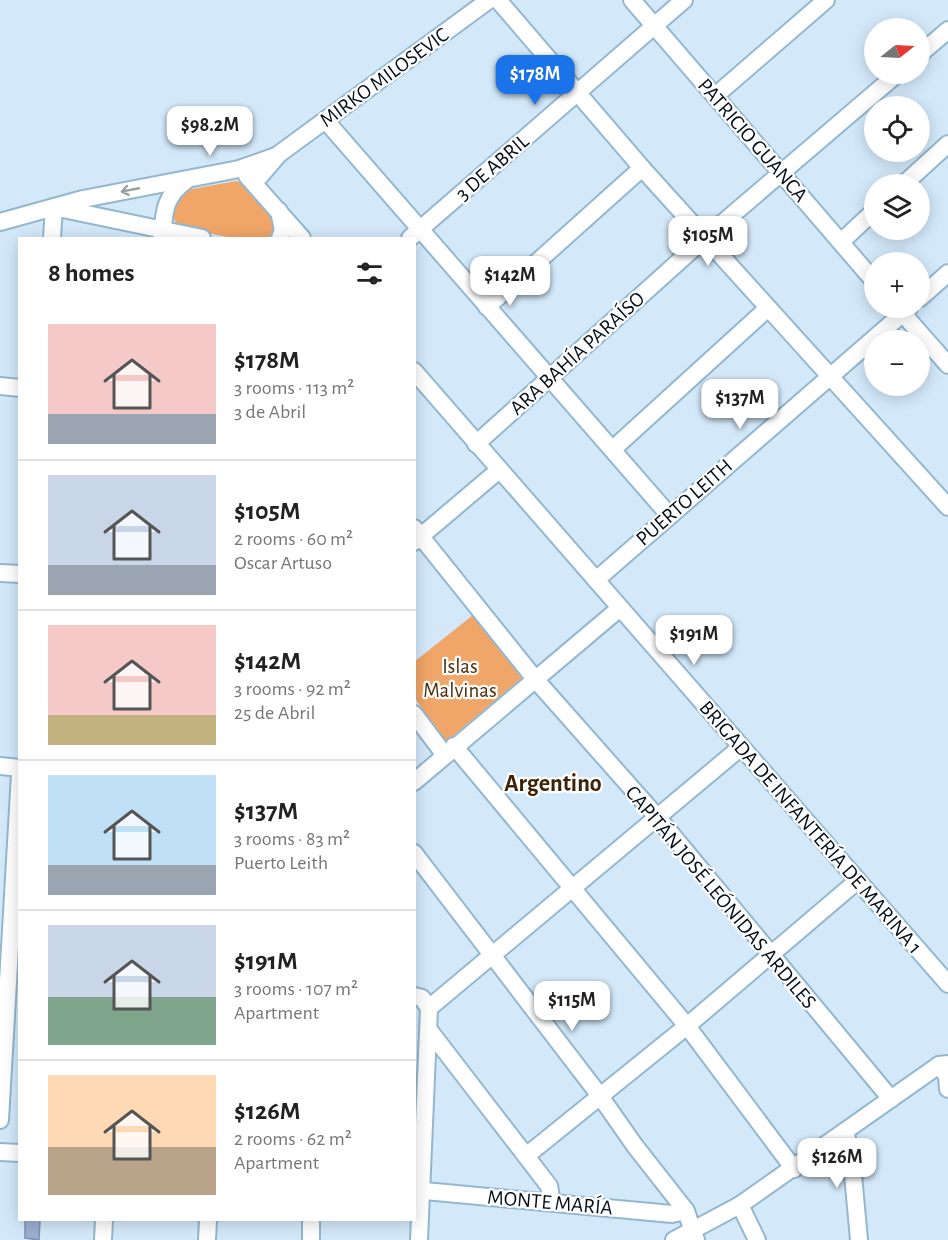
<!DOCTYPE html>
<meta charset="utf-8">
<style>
body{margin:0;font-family:"Alegreya Sans",sans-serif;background:#f2f2f2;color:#222;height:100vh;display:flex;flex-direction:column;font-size:22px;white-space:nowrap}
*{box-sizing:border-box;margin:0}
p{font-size:20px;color:#767676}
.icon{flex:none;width:33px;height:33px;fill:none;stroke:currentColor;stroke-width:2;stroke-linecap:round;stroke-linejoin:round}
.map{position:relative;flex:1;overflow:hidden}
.panel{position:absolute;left:18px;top:237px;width:398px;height:984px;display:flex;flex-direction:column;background:#fff;border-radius:0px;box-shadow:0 3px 15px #0003}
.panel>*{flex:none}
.needle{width:39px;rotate:72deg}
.tools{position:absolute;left:864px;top:18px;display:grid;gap:12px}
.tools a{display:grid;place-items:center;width:66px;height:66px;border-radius:50%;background:#fff;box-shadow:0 3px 15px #0003;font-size:30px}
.price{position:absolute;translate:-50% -51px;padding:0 14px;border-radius:12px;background:#fff;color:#222;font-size:20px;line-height:39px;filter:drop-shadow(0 2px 3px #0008)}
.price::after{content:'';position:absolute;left:50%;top:36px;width:18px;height:14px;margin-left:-9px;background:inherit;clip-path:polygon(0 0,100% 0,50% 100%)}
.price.on{background:#1a73e8;color:#fff}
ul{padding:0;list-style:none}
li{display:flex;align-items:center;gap:18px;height:150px;padding:0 30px}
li+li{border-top:2px solid #e0e0e0}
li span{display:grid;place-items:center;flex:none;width:168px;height:120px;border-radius:0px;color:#555}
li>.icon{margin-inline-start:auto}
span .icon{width:72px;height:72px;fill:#fffc;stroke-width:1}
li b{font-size:26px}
h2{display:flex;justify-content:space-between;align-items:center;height:72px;padding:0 30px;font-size:26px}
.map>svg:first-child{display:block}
.green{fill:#f0a668}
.building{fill:#9cb0d2;stroke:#7d91b2;stroke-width:1.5}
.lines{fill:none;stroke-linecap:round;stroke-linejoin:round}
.minor-casing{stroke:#93b7d1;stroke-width:20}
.minor{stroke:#fff;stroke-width:16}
.oneway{stroke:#9a9fa3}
.labels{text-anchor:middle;stroke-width:4.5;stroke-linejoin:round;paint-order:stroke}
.street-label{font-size:21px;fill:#030e18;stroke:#fff}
.park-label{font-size:21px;fill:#512c08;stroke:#fff}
.quarter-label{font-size:24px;font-weight:bold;fill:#402306;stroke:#fff}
</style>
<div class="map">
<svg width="948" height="1240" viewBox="0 0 948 1240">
<rect width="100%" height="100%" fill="#d3e9fa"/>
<g class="green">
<path d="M236 181 242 183 272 215 275 226 269 238H233L182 228C174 223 171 215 172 205L187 190Z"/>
<path d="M473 615 523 677 446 742 414 697V662Z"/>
</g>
<path class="building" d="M25 1220H40L39 1240 25 1238Z"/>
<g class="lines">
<g class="minor-casing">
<g id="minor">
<path d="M498 0 642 168 948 507"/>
<path d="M632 0 874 281"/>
<path d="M920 54 948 30"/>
<path d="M715 96 826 0"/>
<path d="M326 121 669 515"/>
<path d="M247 176 302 238"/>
<path d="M255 182 279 154 489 0"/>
<path d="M904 184 948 144"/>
<path d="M58 208 202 238"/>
<path d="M279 211 283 230 280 238"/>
<path d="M0 222 83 199 239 169 276 156"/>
<path d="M52 238 54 207"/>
<path d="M162 238C164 212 164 196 187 180"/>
<path d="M410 238 684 0"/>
<path d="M841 242 874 211"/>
<path d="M920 298 948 273"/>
<path d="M487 307 642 168"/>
<path d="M898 308 948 365"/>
<path d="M414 371 948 984"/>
<path d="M0 386 20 388"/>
<path d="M476 444 705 238 897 74"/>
<path d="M613 449 768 308"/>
<path d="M414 528 535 679 658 818 891 1099"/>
<path d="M414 542 499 470"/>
<path d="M0 573 20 574"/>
<path d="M596 580 909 308"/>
<path d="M414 714 444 754"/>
<path d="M454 746 687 1026 794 1169"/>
<path d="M0 766 20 768"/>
<path d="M414 782 620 608"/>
<path d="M414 853 600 1096 635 1146 686 1211 696 1240"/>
<path d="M414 996 422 998 429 1008"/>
<path d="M429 1008 740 748"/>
<path d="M429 1030 549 1186 552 1202"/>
<path d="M939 1065 947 1076 948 1089"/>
<path d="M0 1120 20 774"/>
<path d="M845 1132 851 1153 859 1240"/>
<path d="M0 1152 20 1153"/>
<path d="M526 1156 687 1026 856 882"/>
<path d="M414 1190 672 1214 686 1211"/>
<path d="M740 1205 757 1240"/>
<path d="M103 1240 104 1220"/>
<path d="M207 1240 208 1220"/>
<path d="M311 1240V1220"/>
<path d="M419 1240 429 1008"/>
<path d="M674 1240 740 1205 939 1065 948 1064"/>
</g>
</g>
<use href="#minor" class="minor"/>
</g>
<defs><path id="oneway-shaft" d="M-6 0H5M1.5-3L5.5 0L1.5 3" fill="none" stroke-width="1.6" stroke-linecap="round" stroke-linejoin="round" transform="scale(1.5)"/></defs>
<use class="oneway" href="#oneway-shaft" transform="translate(130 190) rotate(169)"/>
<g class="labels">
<g class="street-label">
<text transform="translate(384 77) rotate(-36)" y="7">MIRKO MILOSEVIC</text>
<text transform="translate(753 140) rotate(49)" y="7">PATRICIO GUANCA</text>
<text transform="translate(492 167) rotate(-41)" y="7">3 DE ABRIL</text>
<text transform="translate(577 353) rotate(-42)" y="7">ARA BAHÍA PARAÍSO</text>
<text transform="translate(684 502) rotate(-41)" y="7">PUERTO LEITH</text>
<text transform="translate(811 827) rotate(49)" y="7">BRIGADA DE INFANTERÍA DE MARINA 1</text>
<text transform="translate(721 897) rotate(50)" y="7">CAPITÁN JOSÉ LEÓNIDAS ARDILES</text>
<text transform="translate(550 1202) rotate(5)" y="7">MONTE MARÍA</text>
</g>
<g class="park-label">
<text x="460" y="673">Islas<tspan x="460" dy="24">Malvinas</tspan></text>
</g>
<g class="quarter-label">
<text x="553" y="791">Argentino</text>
</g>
</g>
</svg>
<div class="tools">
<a><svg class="needle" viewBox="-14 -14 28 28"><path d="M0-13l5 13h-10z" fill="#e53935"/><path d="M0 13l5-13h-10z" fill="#767676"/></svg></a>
<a><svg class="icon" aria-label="locate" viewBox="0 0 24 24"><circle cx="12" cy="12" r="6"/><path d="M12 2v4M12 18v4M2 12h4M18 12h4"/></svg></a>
<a><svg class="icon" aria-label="layers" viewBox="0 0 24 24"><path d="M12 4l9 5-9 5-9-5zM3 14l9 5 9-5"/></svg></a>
<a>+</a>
<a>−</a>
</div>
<b class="price on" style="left:535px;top:106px">$178M</b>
<b class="price" style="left:210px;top:157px">$98.2M</b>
<b class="price" style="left:708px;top:267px">$105M</b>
<b class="price" style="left:510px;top:307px">$142M</b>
<b class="price" style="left:740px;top:430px">$137M</b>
<b class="price" style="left:694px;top:666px">$191M</b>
<b class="price" style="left:572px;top:1032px">$115M</b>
<b class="price" style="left:837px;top:1189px">$126M</b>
<section class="panel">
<h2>8 homes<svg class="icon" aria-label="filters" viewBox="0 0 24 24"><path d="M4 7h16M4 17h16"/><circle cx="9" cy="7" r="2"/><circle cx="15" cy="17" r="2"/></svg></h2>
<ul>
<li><span style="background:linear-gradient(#f6c9c9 75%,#9aa5b1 0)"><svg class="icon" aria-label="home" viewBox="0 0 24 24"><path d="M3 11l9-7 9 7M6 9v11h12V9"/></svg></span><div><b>$178M</b><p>3 rooms · 113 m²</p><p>3 de Abril</p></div></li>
<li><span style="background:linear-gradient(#c9d6e8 75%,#9aa5b1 0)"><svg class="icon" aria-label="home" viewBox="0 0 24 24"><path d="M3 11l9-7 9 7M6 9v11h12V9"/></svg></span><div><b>$105M</b><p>2 rooms · 60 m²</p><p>Oscar Artuso</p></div></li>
<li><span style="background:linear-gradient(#f6c9c9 75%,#c2b280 0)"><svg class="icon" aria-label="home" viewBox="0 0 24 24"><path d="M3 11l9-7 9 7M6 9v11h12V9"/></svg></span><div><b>$142M</b><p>3 rooms · 92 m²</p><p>25 de Abril</p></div></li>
<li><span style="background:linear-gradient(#bfe0f5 75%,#9aa5b1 0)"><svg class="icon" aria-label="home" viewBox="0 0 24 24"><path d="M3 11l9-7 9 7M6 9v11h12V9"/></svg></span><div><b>$137M</b><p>3 rooms · 83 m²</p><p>Puerto Leith</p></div></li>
<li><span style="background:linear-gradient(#c9d6e8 60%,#7fa58c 0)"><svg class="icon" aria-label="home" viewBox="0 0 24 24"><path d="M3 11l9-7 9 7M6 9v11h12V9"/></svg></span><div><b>$191M</b><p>3 rooms · 107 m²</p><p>Apartment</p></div></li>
<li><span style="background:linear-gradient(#ffd9b3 60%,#b9a48a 0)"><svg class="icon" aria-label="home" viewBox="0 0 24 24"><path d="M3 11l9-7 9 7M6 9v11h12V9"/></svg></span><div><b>$126M</b><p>2 rooms · 62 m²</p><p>Apartment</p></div></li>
</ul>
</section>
</div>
